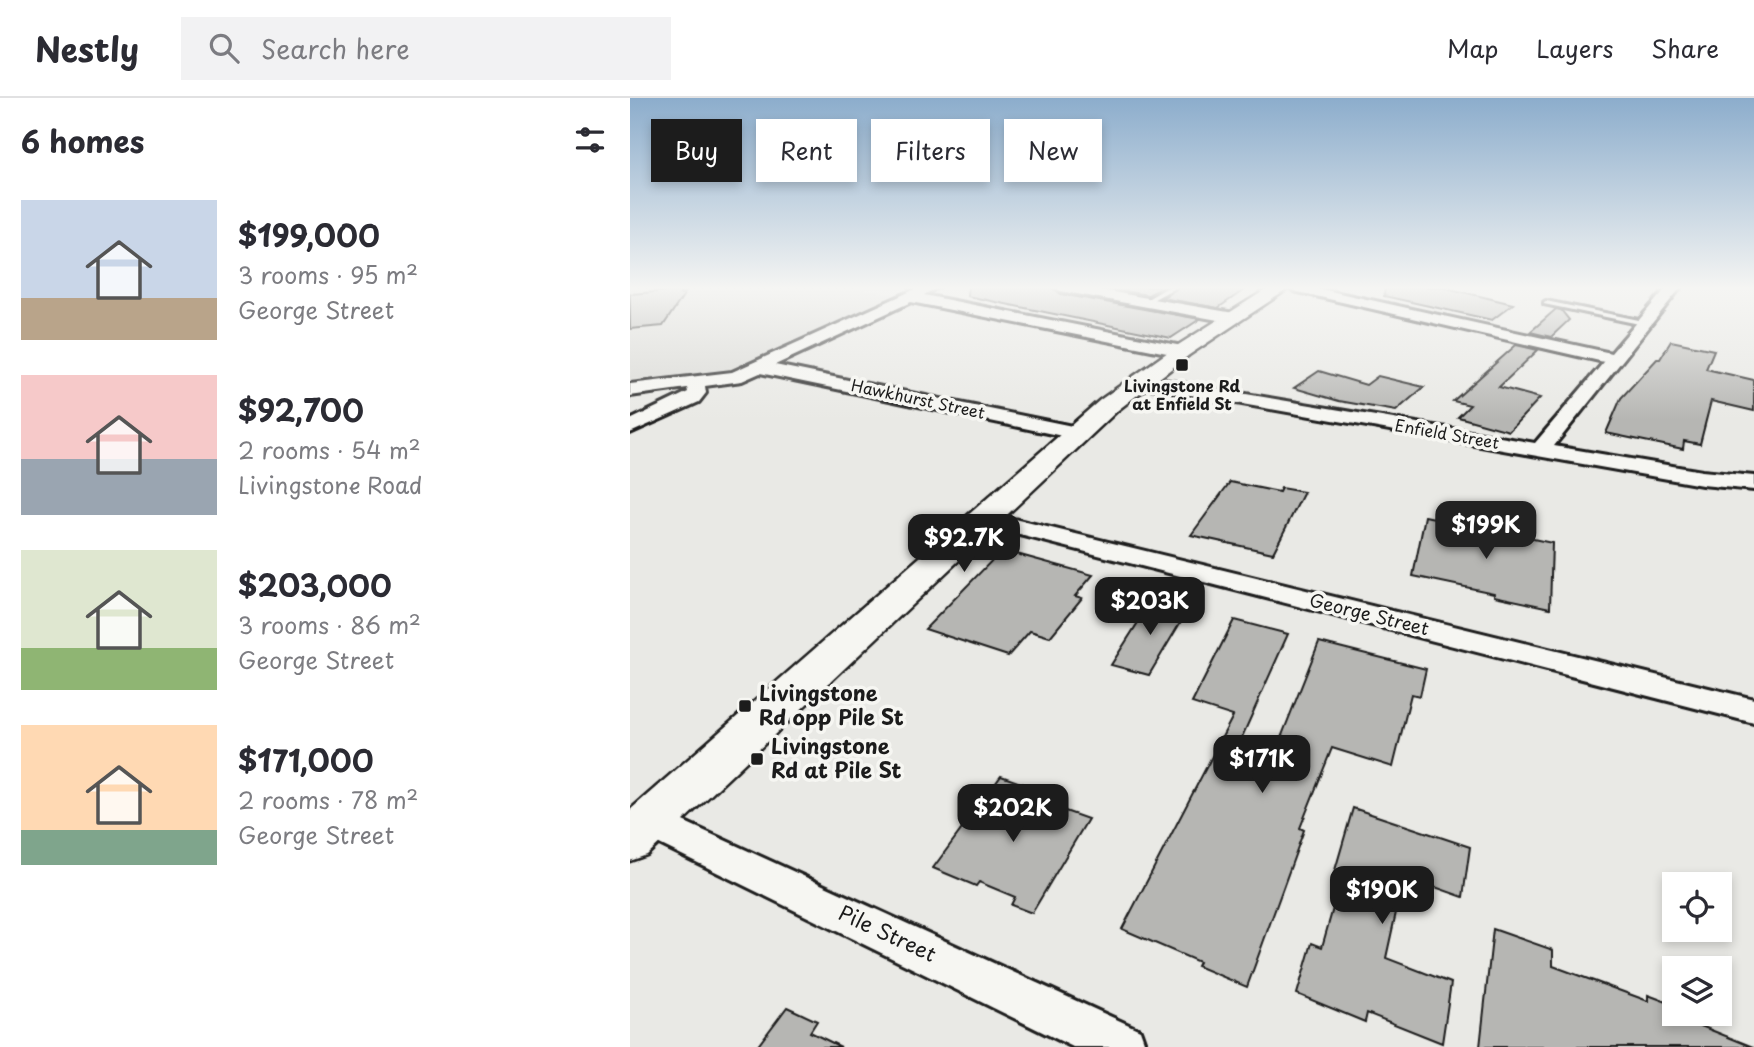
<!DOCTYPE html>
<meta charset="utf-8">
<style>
body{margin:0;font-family:"Playpen Sans",sans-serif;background:#f2f2f3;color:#2b2b33;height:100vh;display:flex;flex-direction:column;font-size:26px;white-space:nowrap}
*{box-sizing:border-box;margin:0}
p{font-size:23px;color:#7c7c81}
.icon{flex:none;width:38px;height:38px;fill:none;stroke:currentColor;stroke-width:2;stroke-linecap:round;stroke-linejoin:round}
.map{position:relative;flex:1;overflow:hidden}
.drawer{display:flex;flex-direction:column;background:#fff;width:630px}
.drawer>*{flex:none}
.guide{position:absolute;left:21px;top:21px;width:665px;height:63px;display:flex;gap:14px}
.tools{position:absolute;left:1032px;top:774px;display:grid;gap:14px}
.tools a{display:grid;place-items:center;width:70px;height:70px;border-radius:0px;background:#fff;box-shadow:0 4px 10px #0003;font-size:35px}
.price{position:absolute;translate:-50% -60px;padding:0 16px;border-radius:14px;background:#1c1c1c;color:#fff;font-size:23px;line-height:46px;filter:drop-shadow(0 2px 4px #0008)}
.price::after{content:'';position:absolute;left:50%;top:42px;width:21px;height:16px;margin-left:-10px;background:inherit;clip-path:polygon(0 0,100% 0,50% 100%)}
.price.on{background:#222;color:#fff}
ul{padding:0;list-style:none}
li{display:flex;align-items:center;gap:21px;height:175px;padding:0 21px}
li span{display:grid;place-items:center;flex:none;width:196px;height:140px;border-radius:0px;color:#555}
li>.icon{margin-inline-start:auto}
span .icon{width:84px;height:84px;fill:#fffc;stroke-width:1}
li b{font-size:30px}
h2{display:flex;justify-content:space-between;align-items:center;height:84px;padding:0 21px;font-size:30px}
.pill{padding:0 24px;border-radius:0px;background:#fff;box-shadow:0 4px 10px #0003;font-size:24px;line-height:63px}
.pill.on{background:#1c1c1c;color:#fff}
header{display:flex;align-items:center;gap:42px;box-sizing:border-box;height:98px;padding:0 35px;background:#fff;border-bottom:2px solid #e1e1e2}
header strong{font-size:33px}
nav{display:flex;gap:38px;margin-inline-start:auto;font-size:24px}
.search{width:490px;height:63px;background:#f2f2f3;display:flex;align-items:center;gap:18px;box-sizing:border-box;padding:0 24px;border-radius:0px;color:#7c7c81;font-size:26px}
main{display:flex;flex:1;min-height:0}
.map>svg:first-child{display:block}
.built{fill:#dadad6}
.building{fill:#b6b6b3;stroke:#1c1c1c;stroke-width:2}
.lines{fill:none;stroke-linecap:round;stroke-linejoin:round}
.service-casing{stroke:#1c1c1c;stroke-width:6}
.minor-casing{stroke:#1c1c1c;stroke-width:6}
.tertiary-casing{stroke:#1c1c1c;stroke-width:5}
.service{fill:#f6f6f2;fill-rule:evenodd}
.minor{fill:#f6f6f2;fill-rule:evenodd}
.tertiary{fill:#f6f6f2;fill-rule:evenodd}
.poi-dot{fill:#1c1c1c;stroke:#f6f6f2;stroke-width:2.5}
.labels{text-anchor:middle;stroke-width:7;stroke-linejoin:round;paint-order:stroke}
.far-poi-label{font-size:16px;font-weight:bold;fill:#1c1c1c;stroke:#f6f6f2}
.far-street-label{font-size:16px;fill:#1c1c1c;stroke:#f6f6f2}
.street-label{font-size:18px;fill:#1c1c1c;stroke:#f6f6f2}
.near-poi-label{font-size:21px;font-weight:bold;fill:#1c1c1c;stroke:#f6f6f2;text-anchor:start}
.near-street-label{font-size:21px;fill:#1c1c1c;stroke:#f6f6f2}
</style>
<header>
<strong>Nestly</strong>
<div class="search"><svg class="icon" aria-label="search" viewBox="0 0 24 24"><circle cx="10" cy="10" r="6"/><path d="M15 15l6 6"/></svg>Search here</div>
<nav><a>Map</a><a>Layers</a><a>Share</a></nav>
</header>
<main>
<section class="drawer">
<h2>6 homes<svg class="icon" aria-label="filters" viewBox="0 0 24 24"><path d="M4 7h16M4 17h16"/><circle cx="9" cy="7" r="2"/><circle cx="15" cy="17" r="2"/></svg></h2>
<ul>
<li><span style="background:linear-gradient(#c9d6e8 70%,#b9a48a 0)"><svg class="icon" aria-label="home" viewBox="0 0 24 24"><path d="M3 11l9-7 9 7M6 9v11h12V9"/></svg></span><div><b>$199,000</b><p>3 rooms · 95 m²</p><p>George Street</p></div></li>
<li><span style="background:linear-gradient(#f6c9c9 60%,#9aa5b1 0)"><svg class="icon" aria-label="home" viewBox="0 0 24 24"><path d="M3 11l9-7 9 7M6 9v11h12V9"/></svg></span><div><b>$92,700</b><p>2 rooms · 54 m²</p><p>Livingstone Road</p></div></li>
<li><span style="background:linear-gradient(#dfe7d0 70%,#8fb573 0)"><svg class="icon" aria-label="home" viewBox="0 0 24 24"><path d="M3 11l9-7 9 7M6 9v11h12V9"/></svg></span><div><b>$203,000</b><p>3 rooms · 86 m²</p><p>George Street</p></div></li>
<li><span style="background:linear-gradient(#ffd9b3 75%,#7fa58c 0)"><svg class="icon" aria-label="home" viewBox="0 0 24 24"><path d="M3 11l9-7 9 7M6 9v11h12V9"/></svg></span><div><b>$171,000</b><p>2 rooms · 78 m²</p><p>George Street</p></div></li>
</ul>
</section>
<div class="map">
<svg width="1124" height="949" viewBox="0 0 1124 949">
<rect width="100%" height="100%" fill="#e9e9e5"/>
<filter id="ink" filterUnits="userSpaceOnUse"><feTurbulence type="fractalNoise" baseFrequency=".0143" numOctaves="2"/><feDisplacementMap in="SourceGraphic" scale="14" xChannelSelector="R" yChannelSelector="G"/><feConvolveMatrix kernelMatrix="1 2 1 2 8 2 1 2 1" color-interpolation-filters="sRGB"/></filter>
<g filter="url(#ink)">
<path class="built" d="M0 189H216L267 197 106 272 0 282Z"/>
<g class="building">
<path d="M338 189H422L431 196 570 221 541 240 337 198Z"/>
<path d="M469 189H533L518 197Z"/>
<path d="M548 189H618L588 210 532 200Z"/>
<path d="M755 189H812L883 206 862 222 754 198Z"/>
<path d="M52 192 50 196 55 195 33 228 0 231V196Z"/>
<path d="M926 211 931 212 939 222 921 239 900 234Z"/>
<path d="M1041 243 1084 252 1076 271 1124 282V313L1081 303 1070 346 1054 343 1053 351 976 335 991 300 1027 261H1030Z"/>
<path d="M886 247 908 252 869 289 910 300 879 333 828 319 840 307 823 303Z"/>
<path d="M689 273 736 287 748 278 794 289 766 313 709 303 664 290Z"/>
<path d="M600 384 649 394 651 390 674 394 643 455 561 437Z"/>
<path d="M795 418 922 445 920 510 864 498V495L783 478Z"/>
<path d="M372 452 463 477 445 498 452 500 420 539 400 533 378 558 295 531Z"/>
<path d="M523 501 559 510 519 577 481 567Z"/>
<path d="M604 522 658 536 608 648 643 660 689 544 796 571 790 598 781 596 763 669 702 650 670 730 674 732 617 889 567 868 569 864 492 831 603 618 562 605Z"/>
<path d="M371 678 411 692 404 702 458 721 402 815 381 807 385 799 349 784 346 788 303 770Z"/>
<path d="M723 710 840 749 833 799 774 778 756 860 821 885 812 945 737 915 735 924 667 896 682 845 692 849 709 789 701 786Z"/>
<path d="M863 831 923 852V868L1018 903V897L1045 907V915H1060L1061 924 1123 949H850Z"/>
<path d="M157 909 187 923 180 934 211 949H127Z"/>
</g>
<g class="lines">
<g class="service-casing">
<g id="service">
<path d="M538 189H546L517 205 512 204Z"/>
<path d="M916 203 1014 223 1018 225 1014 227 914 206V204Z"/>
</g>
</g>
<g class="minor-casing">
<g id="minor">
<path d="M290 189H308L294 197 552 248 560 253 552 258 281 204 145 267 447 329 454 331 457 335 454 339 447 341 130 275 112 283 75 288 76 295 69 304 0 335V322L58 294 57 290 0 298V286L102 274Z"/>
<path d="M424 189H454L604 215 612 220 604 225 431 193Z"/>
<path d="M657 189H682L981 255 1037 189H1051L924 348 1072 373 1124 378V392L1072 387 510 288 501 283 510 278 905 345 974 264 664 193Z"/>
<path d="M355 414 1124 601V625L347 426 343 421 347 416Z"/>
<path d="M20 708 510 932 516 949H443L7 735 1 724 7 713Z"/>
</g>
</g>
<g class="tertiary-casing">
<path id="tertiary" d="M640 189H661L559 257 488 312 17 757 0 763V712L470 302 545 249Z"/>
</g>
<use href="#service" class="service"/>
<use href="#minor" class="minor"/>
<use href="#tertiary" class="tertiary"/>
</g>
</g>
<linearGradient id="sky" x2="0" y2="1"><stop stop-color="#8cadcc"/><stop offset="0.59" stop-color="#f5f5f3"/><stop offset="1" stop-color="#f5f5f3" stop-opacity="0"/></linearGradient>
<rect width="1124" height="322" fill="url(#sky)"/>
<g class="poi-dot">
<rect x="545" y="260" width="14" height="14" rx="3.5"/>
<rect x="108" y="601" width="14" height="14" rx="3.5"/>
<rect x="120" y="654" width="14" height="14" rx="3.5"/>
</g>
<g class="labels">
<g class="far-poi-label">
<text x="552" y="294">Livingstone Rd<tspan x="552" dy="18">at Enfield St</tspan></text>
</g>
<g class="far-street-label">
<text transform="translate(288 301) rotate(12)" y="6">Hawkhurst Street</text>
<text transform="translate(817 336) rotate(10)" y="6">Enfield Street</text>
</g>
<g class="street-label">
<text transform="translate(739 517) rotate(14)" y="6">George Street</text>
</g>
<g class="near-poi-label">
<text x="129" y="603">Livingstone<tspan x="129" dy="24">Rd opp Pile St</tspan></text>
<text x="141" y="656">Livingstone<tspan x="141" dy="24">Rd at Pile St</tspan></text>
</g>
<g class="near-street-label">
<text transform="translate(257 836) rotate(25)" y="7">Pile Street</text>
</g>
</g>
</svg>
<div class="tools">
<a><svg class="icon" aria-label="locate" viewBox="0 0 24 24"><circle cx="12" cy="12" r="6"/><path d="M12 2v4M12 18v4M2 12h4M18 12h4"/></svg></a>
<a><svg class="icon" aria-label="layers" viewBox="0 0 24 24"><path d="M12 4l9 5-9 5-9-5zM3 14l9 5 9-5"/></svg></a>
</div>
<b class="price on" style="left:856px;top:463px">$199K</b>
<b class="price" style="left:334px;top:476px">$92.7K</b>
<b class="price" style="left:520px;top:539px">$203K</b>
<b class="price" style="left:632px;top:697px">$171K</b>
<b class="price" style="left:383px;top:746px">$202K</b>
<b class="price" style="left:752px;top:828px">$190K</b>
<div class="guide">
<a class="pill on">Buy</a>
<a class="pill">Rent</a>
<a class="pill">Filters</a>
<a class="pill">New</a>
</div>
</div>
</main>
